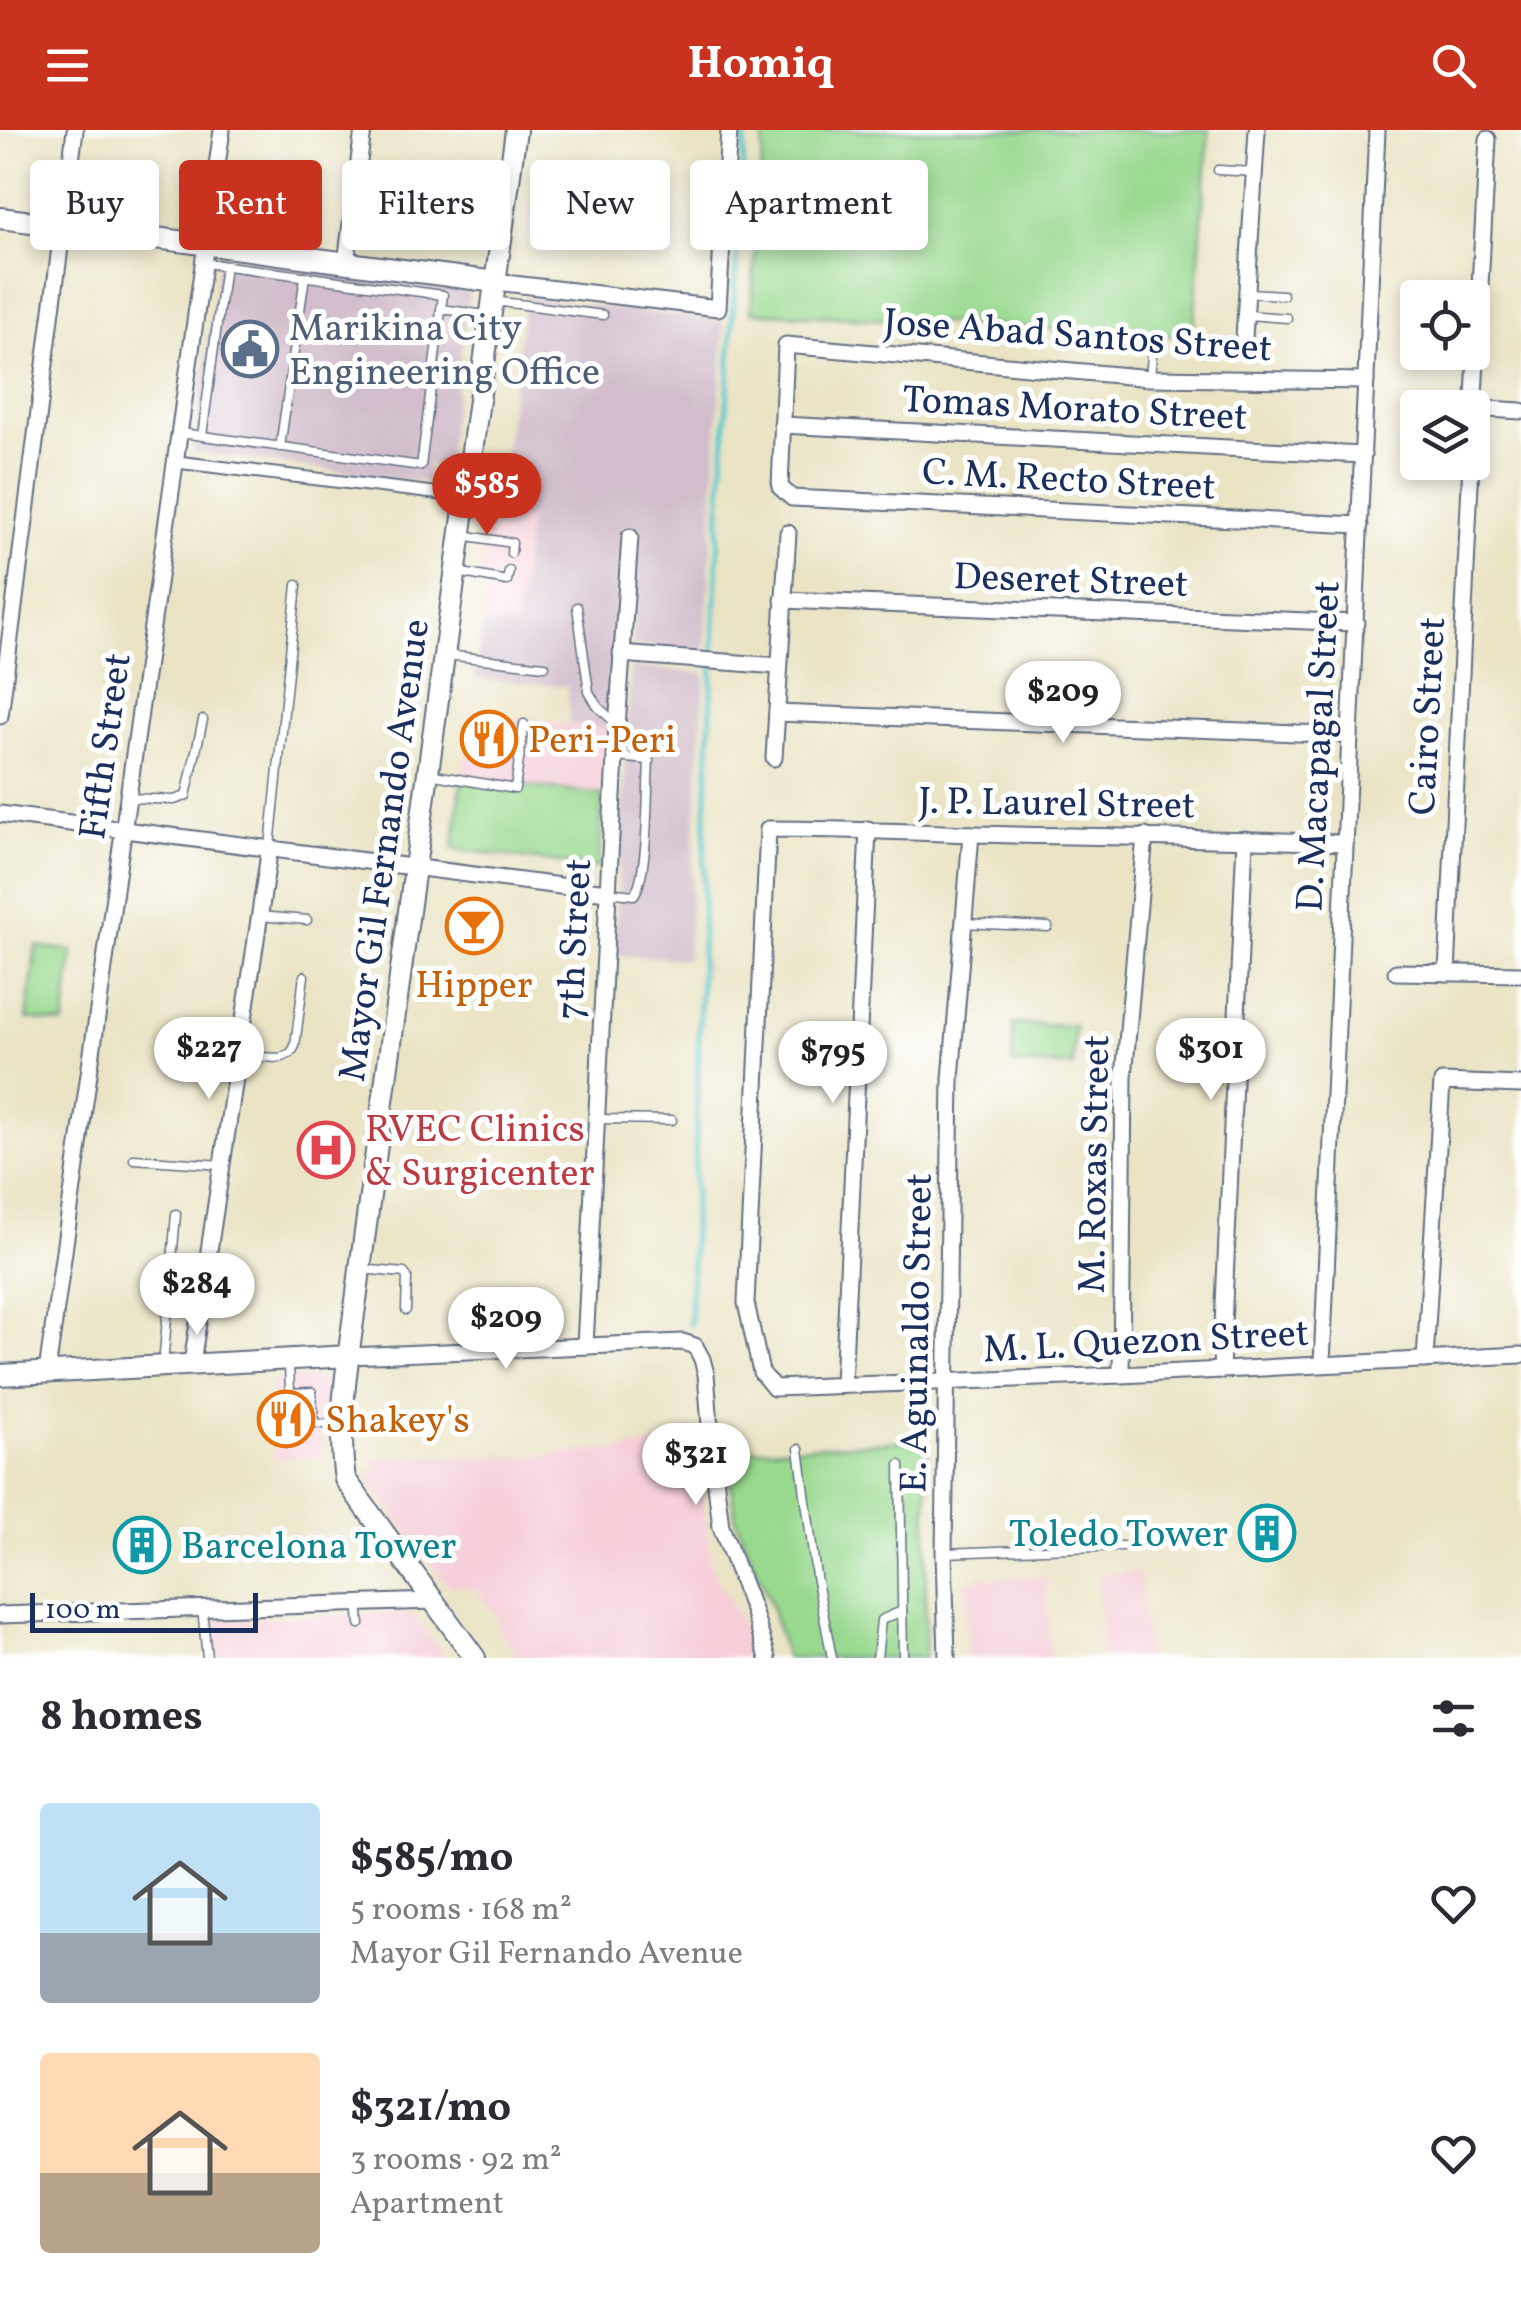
<!DOCTYPE html>
<meta charset="utf-8">
<style>
body{margin:0;font-family:Vollkorn,serif;background:#f7f7f7;color:#2b2b33;height:100vh;display:flex;flex-direction:column;font-size:38px;white-space:nowrap}
*{box-sizing:border-box;margin:0}
p{font-size:32px;color:#7c7c81}
.icon{flex:none;width:55px;height:55px;fill:none;stroke:currentColor;stroke-width:2;stroke-linecap:round;stroke-linejoin:round}
.map{position:relative;height:1528px;overflow:hidden}
.sheet{display:flex;flex-direction:column;background:#fff;flex:1}
.sheet>*{flex:none}
.hud{position:absolute;left:30px;top:30px;width:1000px;height:90px;display:flex;gap:20px}
.buttons{position:absolute;left:1400px;top:150px;display:grid;gap:20px}
.buttons a{display:grid;place-items:center;width:90px;height:90px;border-radius:10px;background:#fff;box-shadow:0 5px 15px #0003;font-size:50px}
.scale{position:absolute;left:30px;bottom:25px;width:228px;box-sizing:border-box;padding-left:10px;border:5px solid #1b2f5e;border-top:0;font-size:28px;line-height:35px;white-space:nowrap;color:#1b2f5e;-webkit-text-stroke:8px #fff;paint-order:stroke}
.price{position:absolute;translate:-50% -85px;padding:0 22px;border-radius:35px;background:#fff;color:#222;font-size:32px;line-height:65px;filter:drop-shadow(0 2px 5px #0008)}
.price::after{content:'';position:absolute;left:50%;top:60px;width:30px;height:22px;margin-left:-15px;background:inherit;clip-path:polygon(0 0,100% 0,50% 100%)}
.price.selected{background:#c8321e;color:#fff}
ul{padding:0;list-style:none}
li{display:flex;align-items:center;gap:30px;height:250px;padding:0 40px}
li span{display:grid;place-items:center;flex:none;width:280px;height:200px;border-radius:10px;color:#555}
li>.icon{margin-inline-start:auto}
span .icon{width:120px;height:120px;fill:#fffc;stroke-width:1}
li b{font-size:42px}
h2{display:flex;justify-content:space-between;align-items:center;height:120px;padding:0 40px;font-size:42px}
.pill{padding:0 35px;border-radius:10px;background:#fff;box-shadow:0 5px 15px #0003;font-size:35px;line-height:90px}
.pill.selected{background:#c8321e;color:#fff}
header{display:flex;justify-content:space-between;align-items:center;height:130px;padding:0 40px;background:#c8321e;color:#fff;font-size:45px;font-weight:700}
.map>svg:first-child{display:block}
.built{fill:#f6cfd9}
.industrial{fill:#d1bdcb}
.green{fill:#99d98f;stroke:#5a8476;stroke-width:2.5}
.lines{fill:none;stroke-linecap:round;stroke-linejoin:round}
.stream{stroke:#59c7ce;stroke-width:5}
.service-casing{stroke:#636e82;stroke-width:11}
.pedestrian-casing{stroke:#636e82;stroke-width:15}
.minor-casing{stroke:#636e82;stroke-width:19}
.tertiary-casing{stroke:#636e82;stroke-width:24}
.service{stroke:#fff;stroke-width:8}
.pedestrian{stroke:#fff;stroke-width:11}
.minor{stroke:#fff;stroke-width:15}
.tertiary{stroke:#fff;stroke-width:20}
.labels{text-anchor:middle;stroke-width:10;stroke-linejoin:round;paint-order:stroke}
.service-label{font-size:38px;fill:#4e5e75;stroke:#fff;text-anchor:start}
.street-label{font-size:38px;fill:#1b2f5e;stroke:#fff}
.food-label{font-size:38px;fill:#c56008;stroke:#fff;text-anchor:start}
.health-label{font-size:38px;fill:#be3a42;stroke:#fff;text-anchor:start}
.culture-label{font-size:38px;fill:#0d838f;stroke:#fff;text-anchor:end}
</style>
<header><svg class="icon" aria-label="menu" viewBox="0 0 24 24"><path d="M4 6h16M4 12h16M4 18h16"/></svg>Homiq<svg class="icon" aria-label="search" viewBox="0 0 24 24"><circle cx="10" cy="10" r="6"/><path d="M15 15l6 6"/></svg></header>
<div class="map">
<svg width="1521" height="1528" viewBox="0 0 1521 1528">
<rect width="100%" height="100%" fill="#fff"/>
<filter id="ink" filterUnits="userSpaceOnUse"><feTurbulence type="fractalNoise" baseFrequency=".01" numOctaves="2"/><feDisplacementMap in="SourceGraphic" scale="20" xChannelSelector="R" yChannelSelector="G"/><feConvolveMatrix kernelMatrix="1 2 1 2 8 2 1 2 1" color-interpolation-filters="sRGB"/></filter>
<filter id="wash" filterUnits="userSpaceOnUse"><feTurbulence type="fractalNoise" baseFrequency=".0048" numOctaves="4" result="noise"/><feDisplacementMap in="SourceGraphic" scale="40" xChannelSelector="R" yChannelSelector="G"/><feGaussianBlur stdDeviation="2.25" result="paint"/><feColorMatrix in="noise" values="0 0 0 0 0 0 0 0 0 0 0 0 0 0 0 0 0 1.4 0 .05"/><feComposite in="paint" operator="in"/></filter>
<g filter="url(#wash)">
<rect width="100%" height="100%" fill="#eae4c5"/>
<g class="built">
<path d="M487 381 529 387 516 498 482 494 487 458 478 456Z"/>
<path d="M470 583 608 598 603 665 462 648Z"/>
<path d="M316 1247 324 1253 328 1265 321 1327 273 1329 271 1250Z"/>
<path d="M696 1312 711 1435 747 1504 754 1528H519L498 1498 496 1485 475 1459 451 1455 443 1451 423 1426 366 1345 378 1338 373 1327 531 1326Z"/>
<path d="M1139 1442 1147 1528H1101L1098 1444Z"/>
<path d="M1046 1446 1050 1528H967L966 1449Z"/>
<path d="M412 1482 446 1528H217L214 1489Z"/>
</g>
<g class="industrial">
<path d="M219 127 469 161 446 336 428 334 426 353 193 322Z"/>
<path d="M525 167 724 192 705 520 632 515 641 401 622 398 608 598 569 594 567 557 475 548 482 494 516 497 529 387 497 383Z"/>
<path d="M631 537 705 543 687 829 614 825Z"/>
</g>
<g class="green">
<path d="M764 0H1209L1193 207 751 182Z"/>
<path d="M462 648 603 665 599 738 453 719Z"/>
<path d="M36 816 73 821 64 894 27 889Z"/>
<path d="M1013 894 1075 896 1073 936 1012 934Z"/>
<path d="M928 1310 925 1528H786L770 1472 736 1390 725 1321Z"/>
</g>
<g class="lines">
<path class="stream" d="M690 1195 705 708 720 381 745 0"/>
</g>
</g>
<g filter="url(#ink)">
<g class="lines">
<g class="service-casing">
<g id="service">
<path d="M1218 40 1254 42"/>
<path d="M1248 163 1283 165"/>
<path d="M494 171 603 185"/>
<path d="M441 179 486 185"/>
<path d="M1247 185 1287 188"/>
<path d="M433 246 478 252"/>
<path d="M1150 248 1153 214"/>
<path d="M181 303 421 336 443 165 205 133"/>
<path d="M202 306 225 136"/>
<path d="M280 317 305 146"/>
<path d="M462 405 512 413 511 423"/>
<path d="M457 442 507 451 509 441"/>
<path d="M577 477 589 562 598 577 617 594"/>
<path d="M446 525 545 536"/>
<path d="M429 644 515 659 524 594"/>
<path d="M130 668 174 670 186 666 203 590"/>
<path d="M270 717 297 455"/>
<path d="M607 762 634 765C649 744 647 659 649 630L616 627"/>
<path d="M259 786 307 790"/>
<path d="M963 793 1048 797"/>
<path d="M239 926 280 928 291 923 295 916 304 846"/>
<path d="M596 989 672 990"/>
<path d="M134 1029 222 1035"/>
<path d="M360 1139 404 1143 407 1147 406 1180"/>
<path d="M289 1233 290 1263 312 1262 314 1293 342 1296"/>
<path d="M163 1235 176 1084"/>
<path d="M799 1319 816 1446 832 1528"/>
<path d="M900 1335 903 1528"/>
<path d="M944 1423 1122 1416"/>
<path d="M358 1472 360 1494"/>
<path d="M202 1478 207 1528"/>
<path d="M877 1528 881 1490 902 1481"/>
</g>
</g>
<g class="pedestrian-casing">
<path id="pedestrian" d="M177 332 467 367"/>
</g>
<g class="minor-casing">
<g id="minor">
<path d="M346 133 363 0"/>
<path d="M496 152 718 178 729 0"/>
<path d="M1244 208 1257 0"/>
<path d="M1423 276 1454 278"/>
<path d="M1472 278 1521 281"/>
<path d="M782 295 1363 325"/>
<path d="M1472 303 1488 9"/>
<path d="M1360 395 792 368 780 357 786 215 1150 248 1366 251"/>
<path d="M783 470 1356 493"/>
<path d="M621 524 779 536"/>
<path d="M777 583 1350 605"/>
<path d="M0 586 75 0"/>
<path d="M774 628 788 403"/>
<path d="M0 684 607 762"/>
<path d="M1345 713C1221 708 1097 707 973 704 904 702 836 699 768 699L746 1173 761 1242 774 1258 1121 1245 1521 1225"/>
<path d="M1396 842 1521 844"/>
<path d="M1447 843 1471 332"/>
<path d="M585 1216 615 627 630 407"/>
<path d="M350 1226 683 1212 695 1216 702 1229 706 1244 712 1321 721 1397 753 1480 768 1528"/>
<path d="M1425 1230 1442 952 1521 955"/>
<path d="M192 1233 270 717"/>
<path d="M1322 1234 1377 0"/>
<path d="M1221 1240 1245 709"/>
<path d="M47 1242 222 0"/>
<path d="M1121 1245 1124 947 1145 706"/>
<path d="M843 1255 868 699"/>
<path d="M0 1485 433 1471"/>
<path d="M947 1528 944 1423 951 949 971 704"/>
</g>
</g>
<g class="tertiary-casing">
<g id="tertiary">
<path d="M0 88 496 152"/>
<path d="M0 1245 350 1226"/>
<path d="M475 1528 345 1349C335 1287 353 1202 360 1139L516 0"/>
</g>
</g>
<use href="#service" class="service"/>
<use href="#pedestrian" class="pedestrian"/>
<use href="#minor" class="minor"/>
<use href="#tertiary" class="tertiary"/>
</g>
</g>
<defs>
<g id="civic-ring" transform="scale(2.875)"><circle r="9.5" fill="#fff" stroke="#5c6f8a" stroke-width="1.5"/><path d="M-.6-6.5H3V-4.5H.6V-3L4-1V1h2V6H-6V1h2V-1L-.6-3ZM-1.2 2.5V6h2.4V2.5Z" fill="#5c6f8a"/></g>
<g id="restaurant-ring" transform="scale(2.875)"><circle r="9.5" fill="#fff" stroke="#e8710a" stroke-width="1.5"/><path d="M-5-6h1v4h1v-4h1v4h1v-4h1v5L-1.5 .5V6h-2V.5L-5-1ZM5-6V6H3V1.5H1.5Q1.5-4 5-6Z" fill="#e8710a"/></g>
<g id="bar-ring" transform="scale(2.875)"><circle r="9.5" fill="#fff" stroke="#e8710a" stroke-width="1.5"/><path d="M-6-5H6L.8 .8V4.5H3.5V6h-7V4.5H-.8V.8Z" fill="#e8710a"/></g>
<g id="hospital-ring" transform="scale(2.875)"><circle r="9.5" fill="#fff" stroke="#e0444e" stroke-width="1.5"/><path d="M-5-5h3v3.5h4V-5h3V5h-3V1.5h-4V5h-3Z" fill="#e0444e"/></g>
<g id="building-ring" transform="scale(2.875)"><circle r="9.5" fill="#fff" stroke="#0f9aa8" stroke-width="1.5"/><path d="M-4-6H4V6H1V3H-1V6H-4ZM-2.5-4.3h1.7v1.8h-1.7ZM.8-4.3h1.7v1.8H.8ZM-2.5-1h1.7V.8h-1.7ZM.8-1h1.7V.8H.8Z" fill="#0f9aa8"/></g>
</defs>
<g fill-rule="evenodd">
<use href="#civic-ring" x="250" y="219"/>
<use href="#restaurant-ring" x="489" y="609"/>
<use href="#bar-ring" x="474" y="796"/>
<use href="#hospital-ring" x="326" y="1020"/>
<use href="#restaurant-ring" x="286" y="1289"/>
<use href="#building-ring" x="1267" y="1403"/>
<use href="#building-ring" x="142" y="1415"/>
</g>
<g class="labels">
<g class="service-label">
<text x="289" y="210">Marikina City<tspan x="289" dy="44">Engineering Office</tspan></text>
</g>
<g class="street-label">
<text transform="translate(1078 204) rotate(4)" y="13">Jose Abad Santos Street</text>
<text transform="translate(1075 277) rotate(3)" y="13">Tomas Morato Street</text>
<text transform="translate(1069 348) rotate(3)" y="13">C. M. Recto Street</text>
<text transform="translate(1071 449) rotate(2)" y="13">Deseret Street</text>
<text transform="translate(1426 586) rotate(-87)" y="13">Cairo Street</text>
<text transform="translate(104 616) rotate(-82)" y="13">Fifth Street</text>
<text transform="translate(1317 616) rotate(-87)" y="13">D. Macapagal Street</text>
<text transform="translate(1057 672) rotate(1)" y="13">J. P. Laurel Street</text>
<text transform="translate(383 720) rotate(-82)" y="13">Mayor Gil Fernando Avenue</text>
<text transform="translate(573 809) rotate(-87)" y="13">7th Street</text>
<text transform="translate(1093 1034) rotate(-89)" y="13">M. Roxas Street</text>
<text transform="translate(915 1203) rotate(-89)" y="13">E. Aguinaldo Street</text>
<text transform="translate(1146 1210) rotate(-3)" y="13">M. L. Quezon Street</text>
</g>
<g class="food-label">
<text x="528" y="622">Peri-Peri</text>
<text x="474" y="867" text-anchor="middle">Hipper</text>
<text x="325" y="1302">Shakey's</text>
</g>
<g class="health-label">
<text x="365" y="1011">RVEC Clinics<tspan x="365" dy="44">&amp; Surgicenter</tspan></text>
</g>
<g class="culture-label">
<text x="1228" y="1416">Toledo Tower</text>
<text x="181" y="1428" text-anchor="start">Barcelona Tower</text>
</g>
</g>
</svg>
<div class="buttons">
<a><svg class="icon" aria-label="locate" viewBox="0 0 24 24"><circle cx="12" cy="12" r="6"/><path d="M12 2v4M12 18v4M2 12h4M18 12h4"/></svg></a>
<a><svg class="icon" aria-label="layers" viewBox="0 0 24 24"><path d="M12 4l9 5-9 5-9-5zM3 14l9 5 9-5"/></svg></a>
</div>
<div class="scale">100 m</div>
<b class="price selected" style="left:487px;top:408px">$585</b>
<b class="price" style="left:1063px;top:616px">$209</b>
<b class="price" style="left:209px;top:972px">$227</b>
<b class="price" style="left:1211px;top:973px">$301</b>
<b class="price" style="left:833px;top:976px">$795</b>
<b class="price" style="left:197px;top:1208px">$284</b>
<b class="price" style="left:506px;top:1242px">$209</b>
<b class="price" style="left:696px;top:1378px">$321</b>
<div class="hud">
<a class="pill">Buy</a>
<a class="pill selected">Rent</a>
<a class="pill">Filters</a>
<a class="pill">New</a>
<a class="pill">Apartment</a>
</div>
</div>
<section class="sheet">
<h2>8 homes<svg class="icon" aria-label="filters" viewBox="0 0 24 24"><path d="M4 7h16M4 17h16"/><circle cx="9" cy="7" r="2"/><circle cx="15" cy="17" r="2"/></svg></h2>
<ul>
<li><span style="background:linear-gradient(#bfe0f5 65%,#9aa5b1 0)"><svg class="icon" aria-label="home" viewBox="0 0 24 24"><path d="M3 11l9-7 9 7M6 9v11h12V9"/></svg></span><div><b>$585/mo</b><p>5 rooms · 168 m²</p><p>Mayor Gil Fernando Avenue</p></div><svg class="icon" aria-label="heart" viewBox="0 0 24 24"><path d="M12 20l-8-8c-3-5 5-10 8-4 3-6 11-1 8 4z"/></svg></li>
<li><span style="background:linear-gradient(#ffd9b3 60%,#b9a48a 0)"><svg class="icon" aria-label="home" viewBox="0 0 24 24"><path d="M3 11l9-7 9 7M6 9v11h12V9"/></svg></span><div><b>$321/mo</b><p>3 rooms · 92 m²</p><p>Apartment</p></div><svg class="icon" aria-label="heart" viewBox="0 0 24 24"><path d="M12 20l-8-8c-3-5 5-10 8-4 3-6 11-1 8 4z"/></svg></li>
</ul>
</section>
